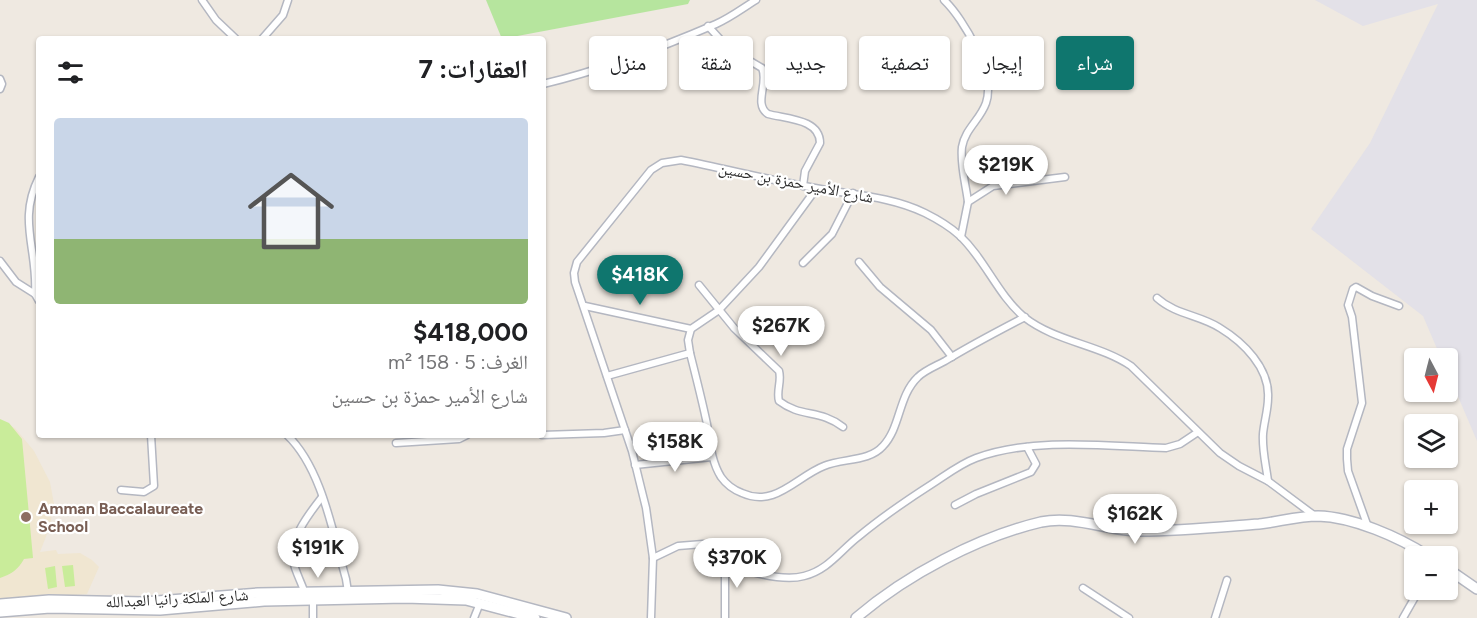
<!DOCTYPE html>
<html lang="ar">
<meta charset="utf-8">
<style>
body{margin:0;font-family:Figtree,"Noto Naskh Arabic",sans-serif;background:#f6f6f6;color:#202124;direction:rtl;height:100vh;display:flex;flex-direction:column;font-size:22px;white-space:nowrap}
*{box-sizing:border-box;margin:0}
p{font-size:20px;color:#757577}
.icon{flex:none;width:33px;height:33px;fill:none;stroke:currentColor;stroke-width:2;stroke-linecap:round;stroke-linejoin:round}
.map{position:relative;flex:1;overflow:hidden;direction:ltr}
.sheet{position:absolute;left:36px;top:36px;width:510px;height:402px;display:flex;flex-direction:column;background:#fff;border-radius:6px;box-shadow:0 2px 4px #0004;direction:rtl}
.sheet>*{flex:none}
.hud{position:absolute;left:564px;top:36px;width:570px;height:54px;direction:rtl;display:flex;gap:12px}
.needle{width:39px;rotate:173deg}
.buttons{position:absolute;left:1404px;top:348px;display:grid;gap:12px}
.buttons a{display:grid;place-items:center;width:54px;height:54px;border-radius:6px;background:#fff;box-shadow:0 2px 4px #0004;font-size:30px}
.price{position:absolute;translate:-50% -51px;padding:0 14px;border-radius:21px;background:#fff;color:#222;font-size:20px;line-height:39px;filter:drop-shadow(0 2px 3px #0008)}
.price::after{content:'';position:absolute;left:50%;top:36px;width:18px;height:14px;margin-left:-9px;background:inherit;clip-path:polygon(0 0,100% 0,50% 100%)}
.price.active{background:#0f766e;color:#fff}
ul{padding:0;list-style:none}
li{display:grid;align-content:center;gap:12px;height:318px;padding:0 18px}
li span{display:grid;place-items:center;height:186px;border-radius:6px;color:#555}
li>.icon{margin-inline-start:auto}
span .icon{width:108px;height:108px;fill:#fffc;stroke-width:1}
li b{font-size:26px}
h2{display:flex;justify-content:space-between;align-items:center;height:72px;padding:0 18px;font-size:26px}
.tag{padding:0 21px;border-radius:6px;background:#fff;box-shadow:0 2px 4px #0004;font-size:21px;line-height:54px}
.tag.active{background:#0f766e;color:#fff}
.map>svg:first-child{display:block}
.industrial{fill:#e3e1e8}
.education{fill:#f0e6d1}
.grass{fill:#b6e59e}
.pitch{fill:#c9ec9a}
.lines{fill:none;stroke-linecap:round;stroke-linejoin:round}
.street-casing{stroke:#b4b7c1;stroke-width:9}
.secondary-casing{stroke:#b4b7c1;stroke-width:12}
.street{stroke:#fff;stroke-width:6}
.secondary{stroke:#fff;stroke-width:9}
.education-dot{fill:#8d6e63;stroke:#fff;stroke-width:2}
.labels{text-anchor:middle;stroke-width:4.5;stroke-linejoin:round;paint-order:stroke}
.street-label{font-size:16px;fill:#2e2e2e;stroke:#fff}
.education-label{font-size:16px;font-weight:bold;fill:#785e54;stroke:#fff;text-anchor:start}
</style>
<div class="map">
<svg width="1477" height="618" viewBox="0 0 1477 618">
<rect width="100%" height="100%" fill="#efe9e1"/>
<path class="industrial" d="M1315 0H1477V441L1448 373V358H1441L1423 316 1311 229 1370 143 1438 4 1363 26Z"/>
<path class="education" d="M0 421 15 428 34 451 50 482 54 504 49 529 40 552 56 550 58 554 80 553 92 560 99 567 87 594 0 602Z"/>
<path class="grass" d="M486 0H690L688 4 502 39Z"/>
<g class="pitch">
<path d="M0 419 9 423 22 439 33 558 24 559C18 570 11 574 0 578Z"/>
<path d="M73 565 75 586 65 587 62 566Z"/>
<path d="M55 566 57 587 48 589 45 568Z"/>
</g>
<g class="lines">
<g class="street-casing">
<g id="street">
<path d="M202 0 216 20 236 39"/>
<path d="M944 0C964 19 996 75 986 103 980 120 965 129 962 147 960 165 966 185 968 202"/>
<path d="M708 26 728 48 762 68C769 83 753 104 768 114 787 119 820 119 820 143L805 171 803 186"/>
<path d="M262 39 283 15 288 0"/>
<path d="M0 79 2 84 0 89"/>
<path d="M543 84C603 70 660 48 716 24 730 18 743 8 756 0"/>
<path d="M961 237 968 202 993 186 1065 177"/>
<path d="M0 261 16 282 35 294 39 301"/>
<path d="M859 262 880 287 931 330 952 357"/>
<path d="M803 263 832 234 853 193"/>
<path d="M699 285 734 328 779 371C782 381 776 391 779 401 801 418 820 409 843 427"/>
<path d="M35 294C38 249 17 221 39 177"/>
<path d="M1157 298C1176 315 1200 315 1220 328 1243 342 1270 368 1268 398 1268 410 1264 422 1263 434 1262 450 1266 465 1268 481"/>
<path d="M585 306 691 329"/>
<path d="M690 353C696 377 702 400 707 424 710 442 711 461 721 477 726 484 734 490 742 493 775 508 796 477 824 466 843 458 869 462 883 446 901 427 898 396 918 377 925 370 936 366 945 361 971 345 998 331 1025 317"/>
<path d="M607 376 690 353 688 340 691 329 719 310 759 267 816 189"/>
<path d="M287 435C322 468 333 534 346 579L348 592"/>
<path d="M542 435 604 433 625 430"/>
<path d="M396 443 459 439 467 435"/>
<path d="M635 465 712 457"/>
<path d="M121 490 144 492 154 486 151 435"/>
<path d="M955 505 976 494 1031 472 1036 464 1027 447"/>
<path d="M1368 527 1348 471 1347 459V449L1362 403 1352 317 1348 305 1353 289 1356 287 1372 296 1399 306"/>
<path d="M653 558 678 546 703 544C718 550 728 565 745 570 762 575 786 581 804 576 828 570 840 551 858 537 882 517 907 500 932 484 946 475 960 464 976 458 1033 437 1106 446 1166 448L1180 444 1198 432"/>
<path d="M303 588C300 580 295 570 293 561 290 537 309 514 322 497"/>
<path d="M1083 588 1129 618"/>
<path d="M313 601V618"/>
<path d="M474 618 480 603"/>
<path d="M651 618 653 558 646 508 632 451 575 282 574 273 577 262 651 170 662 163 681 160C726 169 770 180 815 188 852 195 890 196 925 213 937 219 949 226 959 235 985 259 997 294 1024 317 1056 342 1098 344 1131 366L1220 453 1239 466 1268 481 1315 516"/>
<path d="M725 618V560"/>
<path d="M1215 618 1227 580"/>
<path d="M1403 618 1419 590"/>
</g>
</g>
<g class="secondary-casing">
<g id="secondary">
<path d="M1448 569 1477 589"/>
<path d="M0 604 49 600 144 602 258 593 438 590 477 594 566 618"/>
<path d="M0 612 50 608 160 610 264 601 405 598 466 600 535 618"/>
<path d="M856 618C906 575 978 537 1041 522 1075 515 1107 531 1141 531 1180 531 1220 527 1259 524 1278 522 1298 516 1318 516 1353 517 1399 537 1428 556"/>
</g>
</g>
<use href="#street" class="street"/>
<use href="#secondary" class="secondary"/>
</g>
<circle class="education-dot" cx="26" cy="517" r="6"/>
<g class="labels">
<g class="street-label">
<text transform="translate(796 182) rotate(11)" y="6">شارع الأمير حمزة بن حسين</text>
<text transform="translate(177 598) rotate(-3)" y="6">شارع الملكة رانيا العبدالله</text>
</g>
<g class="education-label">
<text x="38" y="514">Amman Baccalaureate<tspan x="38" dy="18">School</tspan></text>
</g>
</g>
</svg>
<div class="buttons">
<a><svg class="needle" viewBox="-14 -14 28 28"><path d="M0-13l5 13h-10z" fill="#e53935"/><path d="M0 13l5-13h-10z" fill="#757577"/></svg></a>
<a><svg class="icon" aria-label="layers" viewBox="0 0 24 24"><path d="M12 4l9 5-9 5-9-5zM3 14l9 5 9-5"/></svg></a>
<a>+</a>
<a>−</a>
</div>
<b class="price" style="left:1006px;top:196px">$219K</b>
<b class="price active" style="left:640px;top:306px">$418K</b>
<b class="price" style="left:781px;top:357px">$267K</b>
<b class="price" style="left:675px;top:473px">$158K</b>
<b class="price" style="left:1135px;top:545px">$162K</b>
<b class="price" style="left:318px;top:579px">$191K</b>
<b class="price" style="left:737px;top:589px">$370K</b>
<div class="hud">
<a class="tag active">شراء</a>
<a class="tag">إيجار</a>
<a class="tag">تصفية</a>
<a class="tag">جديد</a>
<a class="tag">شقة</a>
<a class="tag">منزل</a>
</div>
<section class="sheet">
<h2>العقارات: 7<svg class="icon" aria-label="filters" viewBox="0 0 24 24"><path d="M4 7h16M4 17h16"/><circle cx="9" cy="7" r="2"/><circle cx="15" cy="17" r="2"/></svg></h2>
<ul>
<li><span style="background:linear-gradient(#c9d6e8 65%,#8fb573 0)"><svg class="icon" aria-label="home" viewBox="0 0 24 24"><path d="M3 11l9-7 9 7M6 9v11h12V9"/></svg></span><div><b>$418,000</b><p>الغرف: 5 · 158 m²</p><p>شارع الأمير حمزة بن حسين</p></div></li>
</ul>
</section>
</div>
